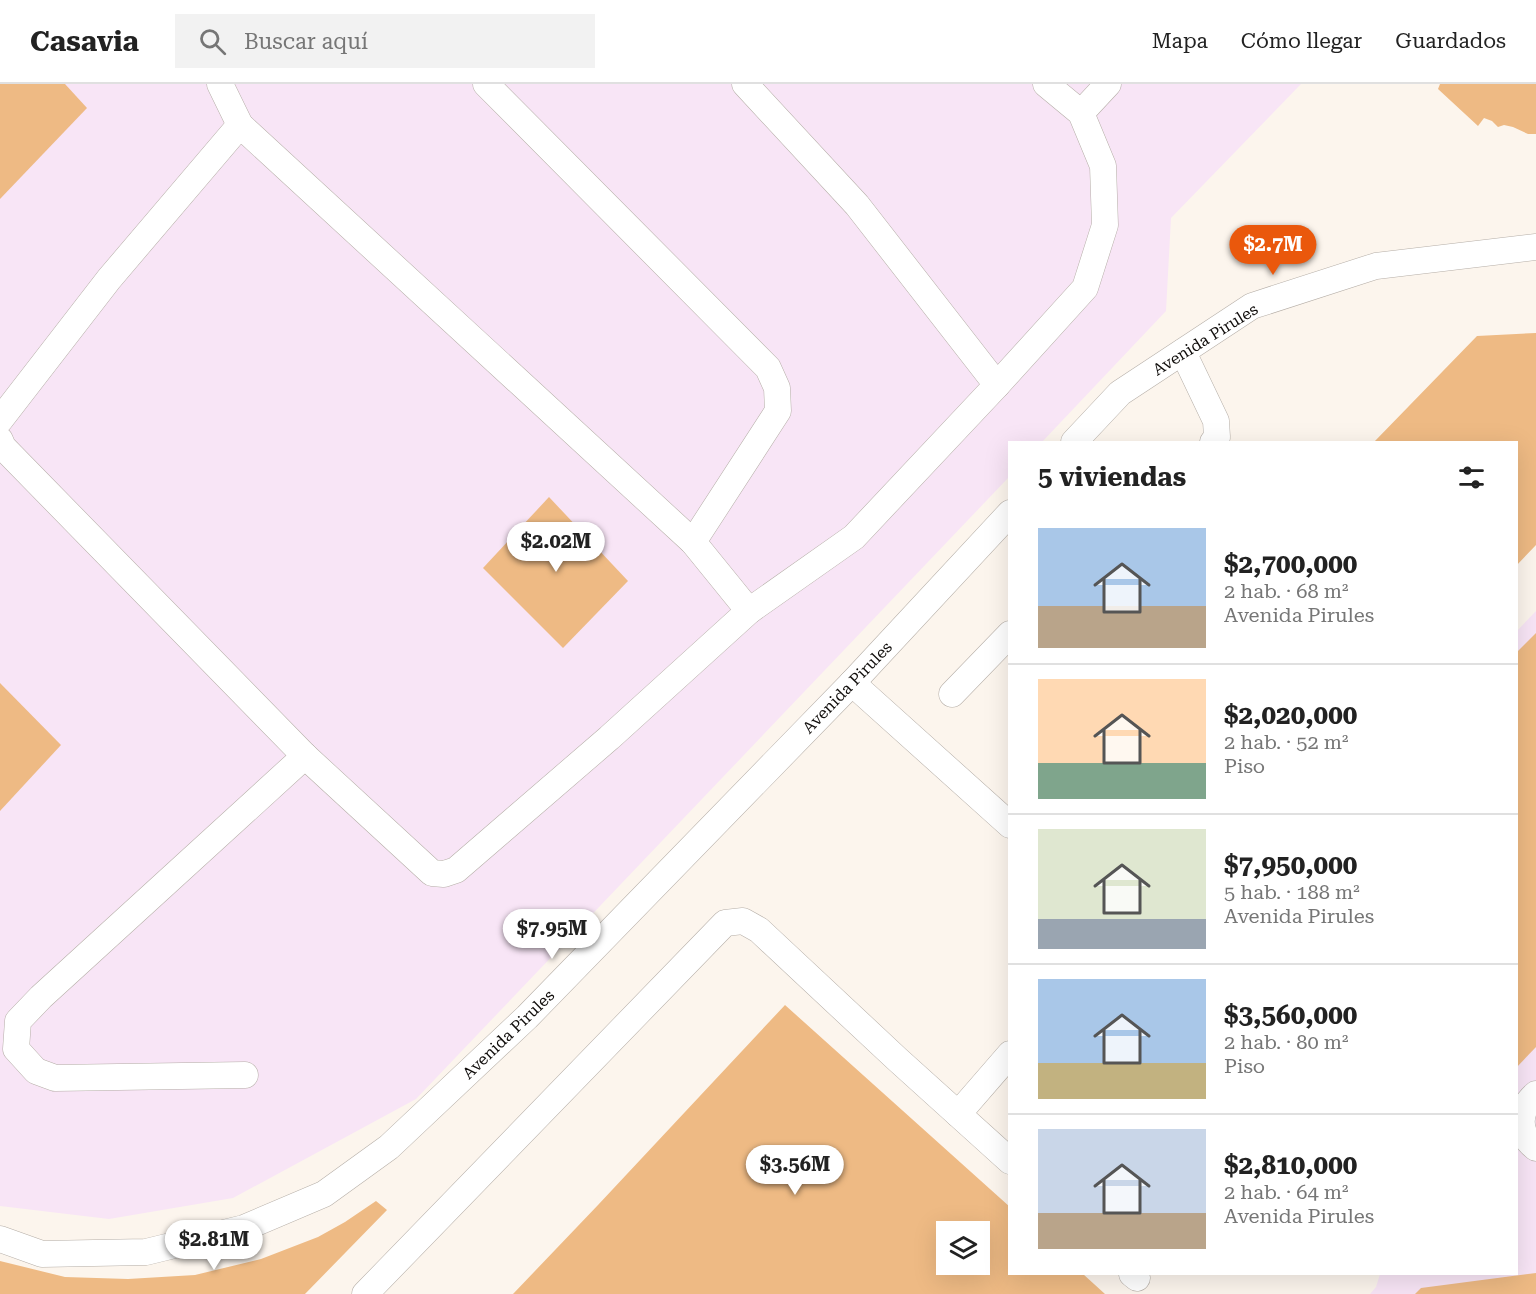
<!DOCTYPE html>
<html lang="es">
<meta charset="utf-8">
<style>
body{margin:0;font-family:"Roboto Serif",serif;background:#f2f2f2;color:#222;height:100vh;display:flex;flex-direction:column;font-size:22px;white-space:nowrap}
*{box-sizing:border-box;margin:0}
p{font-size:20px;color:#767676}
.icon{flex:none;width:33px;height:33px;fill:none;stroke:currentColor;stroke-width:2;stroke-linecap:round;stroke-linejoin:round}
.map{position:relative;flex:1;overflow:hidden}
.details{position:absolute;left:1008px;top:357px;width:510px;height:834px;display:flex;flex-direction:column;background:#fff;border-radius:0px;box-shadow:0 6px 24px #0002}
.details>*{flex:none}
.fabs{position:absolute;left:936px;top:1137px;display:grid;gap:12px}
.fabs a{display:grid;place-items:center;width:54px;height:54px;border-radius:0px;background:#fff;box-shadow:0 6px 24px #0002;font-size:30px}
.price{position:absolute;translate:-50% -51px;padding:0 14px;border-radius:21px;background:#fff;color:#222;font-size:20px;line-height:39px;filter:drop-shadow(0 2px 3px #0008)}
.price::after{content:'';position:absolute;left:50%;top:36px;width:18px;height:14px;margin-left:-9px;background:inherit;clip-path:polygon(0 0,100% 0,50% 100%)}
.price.on{background:#ea580c;color:#fff}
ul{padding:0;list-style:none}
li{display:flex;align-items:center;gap:18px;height:150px;padding:0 30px}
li+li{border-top:2px solid #e0e0e0}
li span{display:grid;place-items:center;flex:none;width:168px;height:120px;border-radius:0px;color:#555}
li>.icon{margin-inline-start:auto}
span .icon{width:72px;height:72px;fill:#fffc;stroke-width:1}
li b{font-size:26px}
h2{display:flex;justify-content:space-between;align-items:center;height:72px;padding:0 30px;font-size:26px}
header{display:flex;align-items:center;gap:36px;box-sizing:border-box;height:84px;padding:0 30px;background:#fff;border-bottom:2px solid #e0e0e0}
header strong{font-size:28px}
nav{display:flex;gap:33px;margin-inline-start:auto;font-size:21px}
.search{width:420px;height:54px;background:#f2f2f2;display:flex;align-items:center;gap:15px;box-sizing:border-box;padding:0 21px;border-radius:0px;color:#767676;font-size:22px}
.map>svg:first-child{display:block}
.industrial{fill:#f8e5f6}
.building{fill:#eeba84;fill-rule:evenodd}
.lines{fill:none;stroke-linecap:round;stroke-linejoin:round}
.minor-casing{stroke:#b5aea7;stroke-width:27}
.minor{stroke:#fff;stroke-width:26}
.labels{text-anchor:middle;stroke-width:5;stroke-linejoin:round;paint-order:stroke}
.street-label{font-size:16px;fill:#100d0b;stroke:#fff}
</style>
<header>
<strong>Casavia</strong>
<div class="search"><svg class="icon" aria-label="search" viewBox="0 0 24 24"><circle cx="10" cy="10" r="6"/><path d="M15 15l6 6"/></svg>Buscar aquí</div>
<nav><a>Mapa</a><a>Cómo llegar</a><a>Guardados</a></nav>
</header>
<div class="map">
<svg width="1536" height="1210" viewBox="0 0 1536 1210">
<rect width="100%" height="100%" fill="#fcf5ed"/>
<g class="industrial">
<path d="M0 0H1301L1171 134 1166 227 1042 358H1010L1009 393 416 1015 233 1114 109 1135 0 1122Z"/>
<path d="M1536 527V1210H1370L1376 1203 1380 1190H1516V548Z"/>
</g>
<g class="building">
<path d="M0 0H65L87 24 0 115Z"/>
<path d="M1440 0H1536V50H1528L1513 43 1504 41 1498 43 1492 37 1484 34 1478 42 1438 5Z"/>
<path d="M1536 249V461L1516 482V358H1374L1477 252Z"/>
<path d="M549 413 628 497 563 564 483 484Z"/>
<path d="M1536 549V963L1516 984V569Z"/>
<path d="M0 599 61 661 0 727Z"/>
<path d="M785 921 1010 1123V1190H1083L1105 1210H513L598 1121ZM946 1148H980V1180H946Z"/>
<path d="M376 1117 387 1126 305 1210H0V1177L65 1193 128 1195 195 1191 261 1175 318 1153 345 1138Z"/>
<path d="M1536 1189V1210H1415L1421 1204Z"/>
</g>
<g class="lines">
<g class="minor-casing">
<g id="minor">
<path d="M220 0 240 41"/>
<path d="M486 0 768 284 777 304 778 327 693 458"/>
<path d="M745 0 857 121 997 301"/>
<path d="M1081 29 1108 0"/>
<path d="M1183 268 1216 337 1217 353 1213 358"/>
<path d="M0 336 109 195 240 41 693 458 749 527"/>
<path d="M0 356 3 363 305 672 432 789 444 790 456 786 609 654 749 527 854 453 997 301 1085 204 1105 141 1103 82 1081 29 1046 0"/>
<path d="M1074 358 1120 309 1252 222 1376 182 1536 163"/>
<path d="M852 599 1010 741"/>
<path d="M952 610 1010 550"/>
<path d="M245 991 55 994 36 987 16 965 18 937 41 913 305 672"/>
<path d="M1536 1010C1518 1026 1516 1048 1536 1064"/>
<path d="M958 1030 1010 970"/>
<path d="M0 1155 42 1170 146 1168 244 1144 324 1110 389 1063 527 933 852 599 1010 429"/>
<path d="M1132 1190 1137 1194"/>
<path d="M365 1210 725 839 743 837 759 846 897 975 1010 1077"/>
</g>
</g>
<use href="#minor" class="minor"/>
</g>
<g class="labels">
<g class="street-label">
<text transform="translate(1205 255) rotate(-32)" y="6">Avenida Pirules</text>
<text transform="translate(847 603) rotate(-46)" y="6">Avenida Pirules</text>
<text transform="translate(508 950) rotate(-44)" y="6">Avenida Pirules</text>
</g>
</g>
</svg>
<div class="fabs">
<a><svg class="icon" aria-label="layers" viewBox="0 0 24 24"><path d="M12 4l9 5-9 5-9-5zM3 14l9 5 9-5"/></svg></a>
</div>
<b class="price on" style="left:1273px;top:192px">$2.7M</b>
<b class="price" style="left:556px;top:489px">$2.02M</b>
<b class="price" style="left:552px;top:876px">$7.95M</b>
<b class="price" style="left:795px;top:1112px">$3.56M</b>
<b class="price" style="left:214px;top:1187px">$2.81M</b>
<section class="details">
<h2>5 viviendas<svg class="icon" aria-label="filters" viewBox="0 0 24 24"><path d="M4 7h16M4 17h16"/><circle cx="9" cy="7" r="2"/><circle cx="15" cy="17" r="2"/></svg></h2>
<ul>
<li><span style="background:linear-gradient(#a9c7e8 65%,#b9a48a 0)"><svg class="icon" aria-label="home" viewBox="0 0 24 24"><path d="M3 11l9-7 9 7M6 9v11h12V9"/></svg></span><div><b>$2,700,000</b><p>2 hab. · 68 m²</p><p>Avenida Pirules</p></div></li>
<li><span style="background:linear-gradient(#ffd9b3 70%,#7fa58c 0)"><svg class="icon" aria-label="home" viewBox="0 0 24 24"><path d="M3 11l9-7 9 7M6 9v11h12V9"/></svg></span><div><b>$2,020,000</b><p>2 hab. · 52 m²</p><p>Piso</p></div></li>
<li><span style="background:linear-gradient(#dfe7d0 75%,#9aa5b1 0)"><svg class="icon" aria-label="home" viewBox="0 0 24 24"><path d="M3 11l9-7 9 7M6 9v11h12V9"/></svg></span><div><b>$7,950,000</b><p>5 hab. · 188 m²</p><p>Avenida Pirules</p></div></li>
<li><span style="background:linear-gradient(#a9c7e8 70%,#c2b280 0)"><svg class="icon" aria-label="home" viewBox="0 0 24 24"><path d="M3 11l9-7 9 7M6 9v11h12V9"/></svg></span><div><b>$3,560,000</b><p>2 hab. · 80 m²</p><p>Piso</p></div></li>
<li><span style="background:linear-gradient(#c9d6e8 70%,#b9a48a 0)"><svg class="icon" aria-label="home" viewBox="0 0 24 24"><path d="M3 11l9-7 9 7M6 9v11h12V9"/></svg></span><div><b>$2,810,000</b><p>2 hab. · 64 m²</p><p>Avenida Pirules</p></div></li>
</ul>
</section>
</div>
